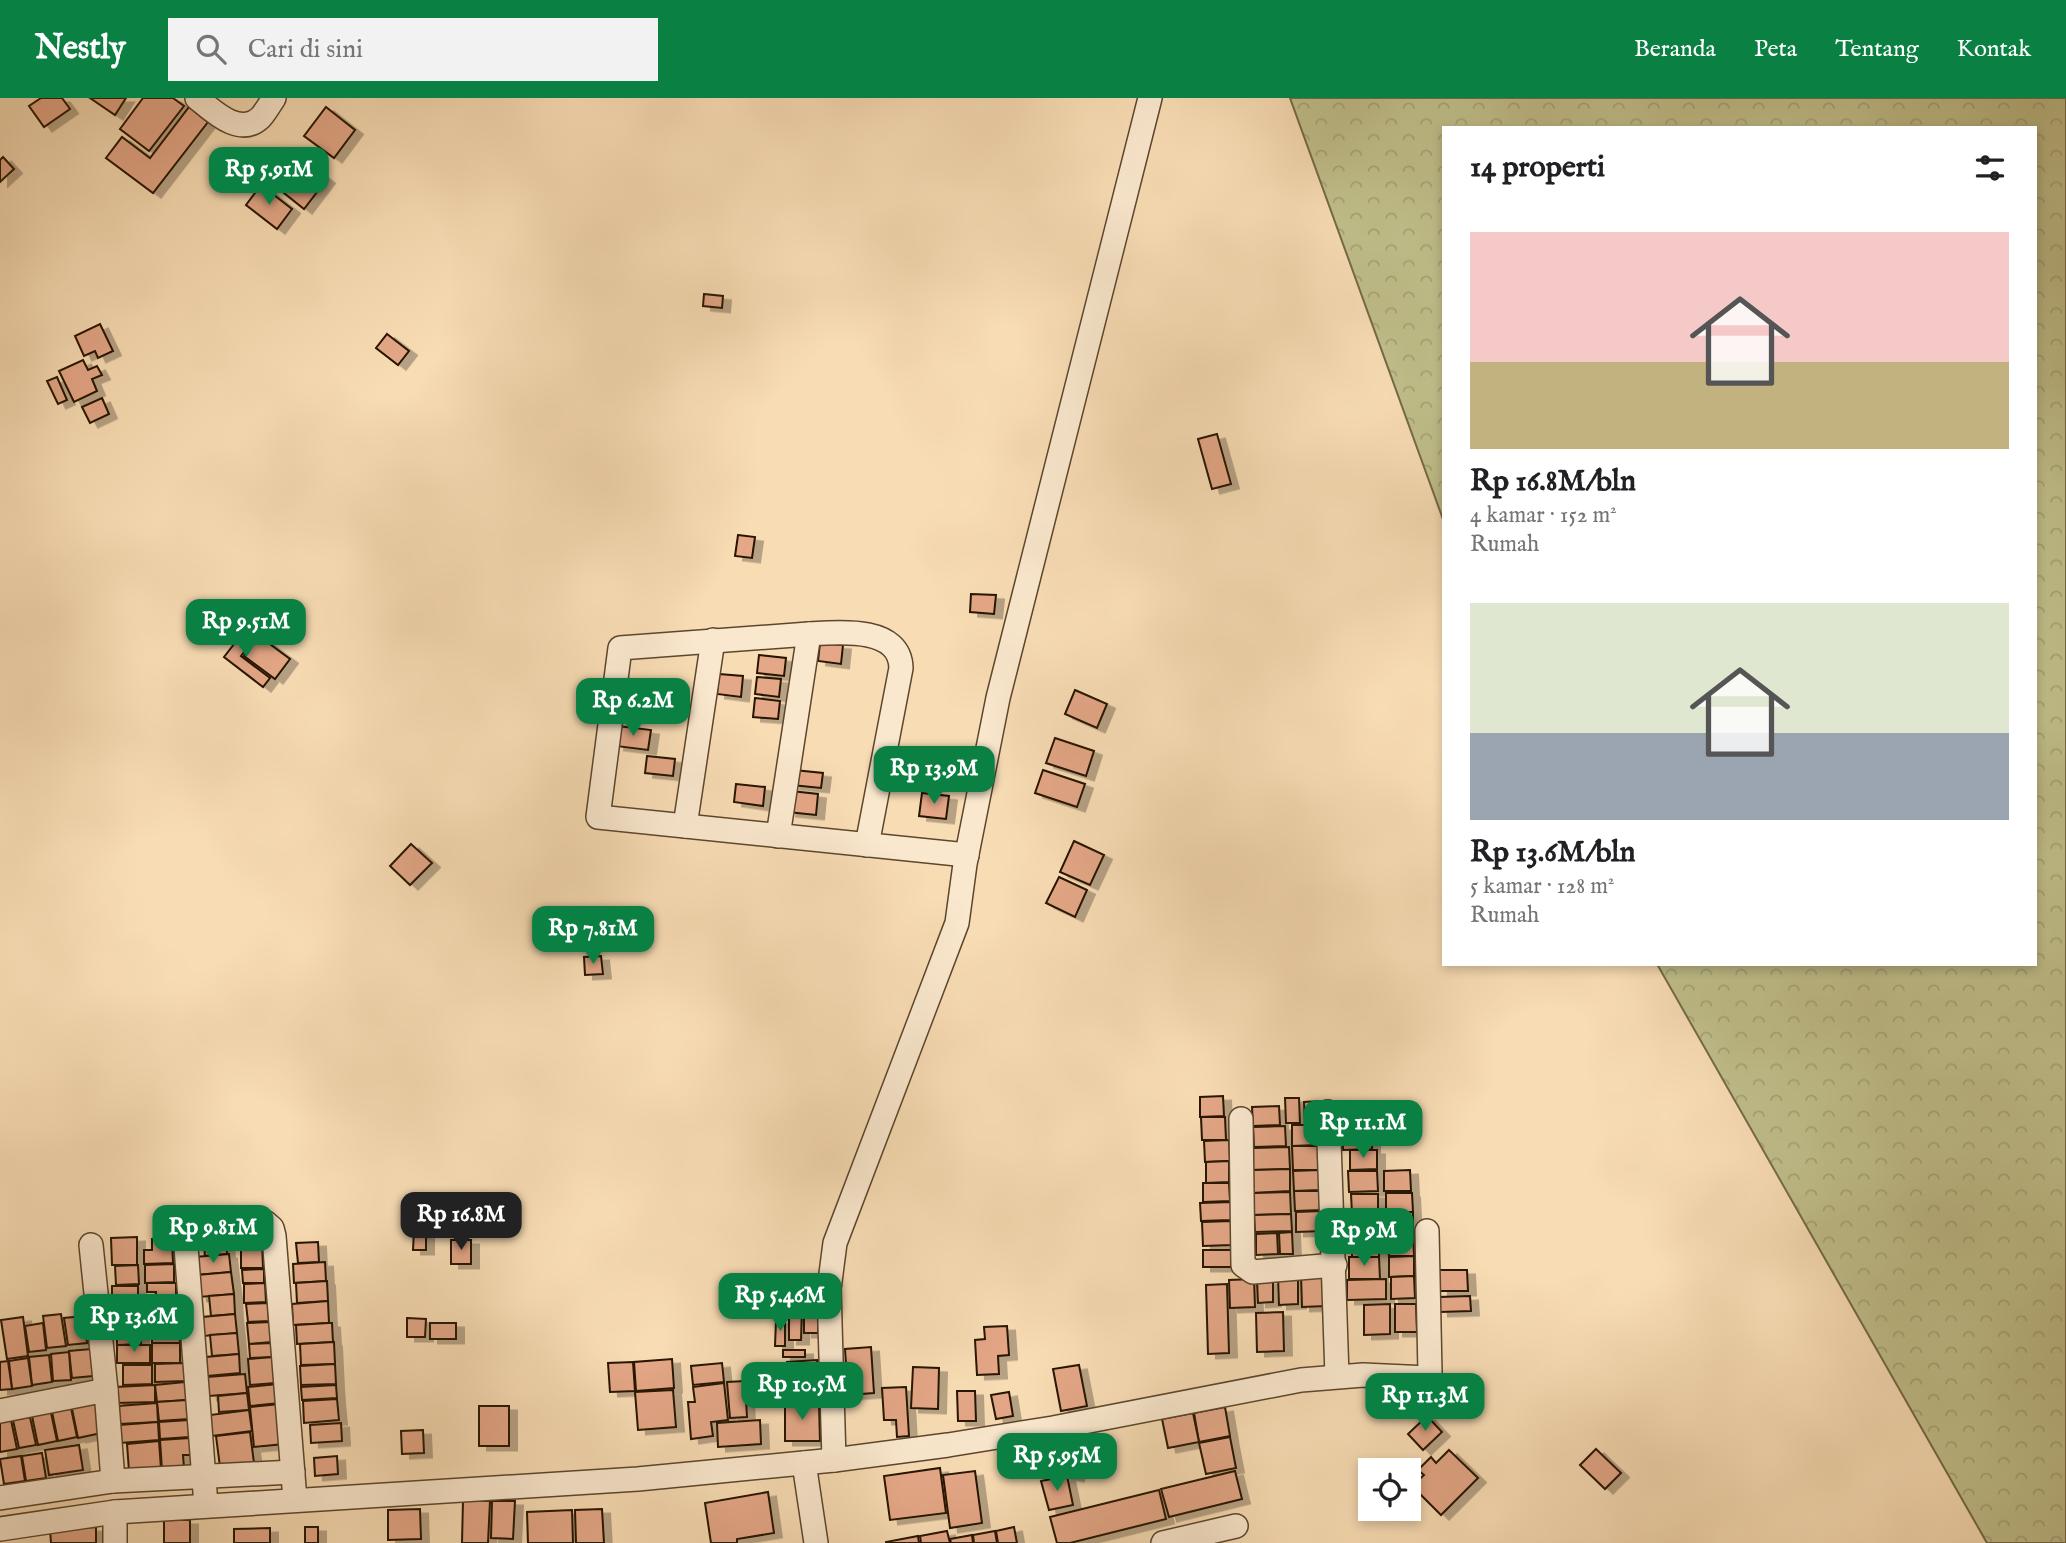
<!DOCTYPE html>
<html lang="id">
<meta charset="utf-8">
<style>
body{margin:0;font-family:"IM FELL English",serif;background:#f2f2f2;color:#202124;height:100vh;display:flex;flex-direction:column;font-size:26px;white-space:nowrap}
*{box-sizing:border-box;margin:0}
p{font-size:23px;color:#757577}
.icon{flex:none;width:38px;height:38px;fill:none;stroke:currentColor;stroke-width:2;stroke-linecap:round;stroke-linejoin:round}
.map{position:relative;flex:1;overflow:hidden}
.panel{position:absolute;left:1442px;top:28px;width:595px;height:840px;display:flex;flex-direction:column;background:#fff;border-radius:0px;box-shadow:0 4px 10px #0003}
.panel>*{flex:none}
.buttons{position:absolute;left:1358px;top:1360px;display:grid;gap:14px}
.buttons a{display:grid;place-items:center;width:63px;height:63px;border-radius:0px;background:#fff;box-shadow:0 4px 10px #0003;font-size:35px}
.price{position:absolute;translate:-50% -60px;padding:0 16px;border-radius:14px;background:#0b8043;color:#fff;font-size:23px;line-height:46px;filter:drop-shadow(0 2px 4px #0008)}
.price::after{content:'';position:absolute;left:50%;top:42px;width:21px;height:16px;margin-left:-10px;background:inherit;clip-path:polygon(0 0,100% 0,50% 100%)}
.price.on{background:#222;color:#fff}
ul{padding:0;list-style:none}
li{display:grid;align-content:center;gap:14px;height:371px;padding:0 28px}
li span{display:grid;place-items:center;height:217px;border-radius:0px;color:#555}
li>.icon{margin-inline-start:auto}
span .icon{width:126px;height:126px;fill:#fffc;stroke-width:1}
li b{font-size:30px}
h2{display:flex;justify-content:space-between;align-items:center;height:84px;padding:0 28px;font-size:30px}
header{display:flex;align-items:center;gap:42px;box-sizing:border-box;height:98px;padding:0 35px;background:#0b8043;color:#fff}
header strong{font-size:33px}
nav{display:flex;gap:38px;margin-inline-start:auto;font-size:24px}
.search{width:490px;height:63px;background:#f2f2f2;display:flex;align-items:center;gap:18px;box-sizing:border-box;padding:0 24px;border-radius:0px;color:#757577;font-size:26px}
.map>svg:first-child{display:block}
.forest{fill:url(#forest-crowns);stroke:#746a46;stroke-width:2}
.building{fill:#e4a787;stroke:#281400;stroke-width:2;filter:url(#shadow)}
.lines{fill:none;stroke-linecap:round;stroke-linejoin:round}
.street-casing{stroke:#5c462d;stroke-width:26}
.street{stroke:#fae8ce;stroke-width:23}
</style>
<header>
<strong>Nestly</strong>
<div class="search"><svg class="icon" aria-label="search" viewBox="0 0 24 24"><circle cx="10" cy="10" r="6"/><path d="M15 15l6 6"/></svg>Cari di sini</div>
<nav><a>Beranda</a><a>Peta</a><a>Tentang</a><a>Kontak</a></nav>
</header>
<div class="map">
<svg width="2066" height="1445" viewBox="0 0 2066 1445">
<defs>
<pattern id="forest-crowns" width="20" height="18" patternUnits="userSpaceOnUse" patternTransform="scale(1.75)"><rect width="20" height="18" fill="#c0bf8b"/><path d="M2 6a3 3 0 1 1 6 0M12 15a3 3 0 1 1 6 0" fill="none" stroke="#a5a376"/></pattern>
<filter id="shadow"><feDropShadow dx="8" dy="4.5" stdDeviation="0" flood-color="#0004"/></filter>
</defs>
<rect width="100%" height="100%" fill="#f8dcb4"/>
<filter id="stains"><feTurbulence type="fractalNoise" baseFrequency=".00286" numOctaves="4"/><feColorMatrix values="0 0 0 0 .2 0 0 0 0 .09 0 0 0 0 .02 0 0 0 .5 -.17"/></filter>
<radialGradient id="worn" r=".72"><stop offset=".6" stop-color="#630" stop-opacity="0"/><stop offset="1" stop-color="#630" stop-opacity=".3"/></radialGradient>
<path class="forest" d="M1290 0H2066V1445H1987L1657 866H2035V30H1444V424Z"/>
<g class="building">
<path d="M41 0H62L70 11 44 29 29 8Z"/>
<path d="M90 0H126L115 17Z"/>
<path d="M143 0H173L184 8 149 53 120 31Z"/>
<path d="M189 9 208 24 153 95 106 60 122 39 150 60Z"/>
<path d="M326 9 355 32 334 60 304 38Z"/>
<path d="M297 58 327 81 304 111 274 87Z"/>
<path d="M3 59 14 71 0 84V62Z"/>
<path d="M261 87 292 111 277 131 246 107Z"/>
<path d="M704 196 723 198 722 210 703 208Z"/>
<path d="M100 226 113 253 98 260 95 253 84 258 75 238Z"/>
<path d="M387 236 409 253 398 267 376 250Z"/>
<path d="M83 262 88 272 97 268 102 277 92 281 97 293 74 304 59 273Z"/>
<path d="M57 279 67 302 58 306 47 283Z"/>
<path d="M102 300 109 316 90 325 82 309Z"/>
<path d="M1217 336 1231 386 1212 391 1198 341Z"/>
<path d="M738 437 755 439 752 460 735 458Z"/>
<path d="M971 496 996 497 994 516 970 514Z"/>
<path d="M245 532 256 539 241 558 270 580 263 589 224 559Z"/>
<path d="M259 538 290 561 275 581 244 558Z"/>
<path d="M820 545 843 547 841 566 818 563Z"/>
<path d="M759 557 786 560 784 578 757 575Z"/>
<path d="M719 576 743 578 741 599 717 596Z"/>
<path d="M757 579 781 581 779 599 755 596Z"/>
<path d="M1075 592 1107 606 1097 630 1065 616Z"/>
<path d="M755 600 780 603 778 621 753 619Z"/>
<path d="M618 628 651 632 648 652 616 648Z"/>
<path d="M1055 640 1094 653 1086 678 1046 665Z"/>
<path d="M647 658 675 661 673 678 645 675Z"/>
<path d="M794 672 823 675 821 690 792 687Z"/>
<path d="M1043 672 1085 686 1077 709 1035 695Z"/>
<path d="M736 686 765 689 763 708 734 704Z"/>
<path d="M791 693 818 696 816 717 788 714Z"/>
<path d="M922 695 949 698 946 721 919 718Z"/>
<path d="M1074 743 1104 757 1090 787 1060 774Z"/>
<path d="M411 746 432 765 410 787 390 768Z"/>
<path d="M1059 779 1087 792 1075 819 1046 805Z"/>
<path d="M601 858 603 876 585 877 584 859Z"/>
<path d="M1223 998 1224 1018 1200 1019V999Z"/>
<path d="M1285 1000H1299L1300 1025H1286Z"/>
<path d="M1320 1003V1025H1305L1304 1004Z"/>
<path d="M1279 1008 1280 1027 1253 1028 1252 1009Z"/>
<path d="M1201 1019H1225L1226 1042H1202Z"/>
<path d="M1292 1027H1316L1317 1047 1292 1048Z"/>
<path d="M1285 1028 1286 1048 1254 1049 1253 1029Z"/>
<path d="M1343 1031H1372V1051L1343 1052Z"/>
<path d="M1229 1042 1230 1063 1205 1064 1204 1043Z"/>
<path d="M1292 1048H1319V1072H1293Z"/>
<path d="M1289 1049 1290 1071 1253 1072 1252 1050Z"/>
<path d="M1350 1052H1377V1071L1350 1072Z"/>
<path d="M1229 1063V1084L1206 1085V1064Z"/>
<path d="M1290 1071V1093L1253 1095V1072Z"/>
<path d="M1320 1072V1092L1294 1093 1293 1073Z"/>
<path d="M1410 1072 1411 1093H1384V1073Z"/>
<path d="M1348 1073H1377L1378 1093 1349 1094Z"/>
<path d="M1203 1085H1229L1230 1103 1203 1104Z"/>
<path d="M1294 1093H1321V1112L1295 1113Z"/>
<path d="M1290 1094 1291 1116 1254 1117V1095Z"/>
<path d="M1386 1095H1412L1413 1114H1386Z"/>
<path d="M1351 1096H1378V1115L1352 1116Z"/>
<path d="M1231 1104V1122L1201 1123 1200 1105Z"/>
<path d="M1322 1113 1323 1133 1296 1134V1114Z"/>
<path d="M1413 1114V1137H1387V1115Z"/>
<path d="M1378 1115 1379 1141H1352V1116Z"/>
<path d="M1291 1116 1292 1133 1255 1134 1254 1117Z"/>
<path d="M1231 1123 1232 1147 1203 1148 1202 1124Z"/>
<path d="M414 1132H426V1152H413Z"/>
<path d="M1292 1134 1293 1156H1280L1279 1135Z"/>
<path d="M226 1135 227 1156 205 1158 203 1137Z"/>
<path d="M1277 1135 1278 1156 1256 1157V1136Z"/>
<path d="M1413 1137 1414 1158H1389L1388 1138Z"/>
<path d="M137 1139V1167H112L111 1140Z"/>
<path d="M152 1141H172L173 1165 144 1166V1152H152Z"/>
<path d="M1379 1141V1159H1352V1142Z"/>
<rect x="451" y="1142" width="20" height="24"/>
<path d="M241 1143H262L263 1170H241Z"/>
<path d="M318 1144 319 1164 298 1165 296 1145Z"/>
<rect x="1203" y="1152" width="28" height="17"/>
<path d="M229 1156 231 1174 196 1177 195 1159Z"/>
<path d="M1414 1158V1178L1389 1179V1159Z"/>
<path d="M1349 1159H1379L1380 1181H1349Z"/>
<path d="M325 1164 326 1183 294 1185 293 1166Z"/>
<path d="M174 1166V1184L145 1185V1167Z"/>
<path d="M138 1167 139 1186 116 1187 115 1168Z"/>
<path d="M264 1171V1185H243L242 1172Z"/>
<path d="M1439 1172H1467L1468 1193H1440Z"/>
<path d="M231 1174 234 1196 199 1199 197 1177Z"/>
<path d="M1326 1176 1327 1208 1302 1209 1301 1177Z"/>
<path d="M1278 1178H1298V1206L1279 1207Z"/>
<path d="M1414 1178 1415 1200 1391 1201V1179Z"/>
<path d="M1254 1181 1255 1209 1230 1210 1229 1182Z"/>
<path d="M1386 1181V1201L1347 1202V1182Z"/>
<path d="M1257 1182H1273V1204L1258 1205Z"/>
<path d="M327 1183 328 1203 297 1205 296 1185Z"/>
<path d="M147 1185H176V1203L156 1204V1194H147Z"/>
<path d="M265 1185 266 1204 244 1205V1186Z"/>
<path d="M1227 1186 1229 1255 1208 1256 1206 1187Z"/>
<rect x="112" y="1188" width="26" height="19"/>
<path d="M234 1196 235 1216 211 1218 209 1198Z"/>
<path d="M1470 1198 1471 1213 1440 1214 1439 1199Z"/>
<path d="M328 1203 329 1225 293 1227 292 1206Z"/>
<path d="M148 1204H177V1223L156 1224V1215H148Z"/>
<path d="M268 1205 269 1223 248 1224 246 1206Z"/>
<path d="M1390 1206V1236L1364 1237V1207Z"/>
<path d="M1395 1206H1416L1417 1234H1395Z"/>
<rect x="112" y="1207" width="25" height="21"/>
<path d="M789 1210H802L801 1242H789Z"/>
<path d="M804 1210 819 1211 818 1235H804Z"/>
<path d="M1283 1214 1284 1253 1257 1254 1256 1215Z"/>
<path d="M61 1216 66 1248 47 1250 43 1218Z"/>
<path d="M235 1216 237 1235 204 1238 202 1219Z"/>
<path d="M84 1218 87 1245 68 1247 64 1220Z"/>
<path d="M23 1219 28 1258 7 1261 1 1222Z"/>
<path d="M407 1220 426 1221 425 1239H407Z"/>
<path d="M776 1222H785V1248H775Z"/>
<path d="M152 1224H179L180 1245H152Z"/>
<path d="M271 1224 272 1244 249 1246 247 1225Z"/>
<path d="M43 1225 46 1252 29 1254 25 1228Z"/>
<path d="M329 1225H332L333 1244 297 1246 296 1227Z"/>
<rect x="430" y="1225" width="26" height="16"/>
<path d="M117 1228H141V1246L117 1247Z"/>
<path d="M1007 1228 1009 1257 998 1258 999 1276 977 1277 975 1242 985 1241 984 1229Z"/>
<path d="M237 1235 239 1256 212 1258 210 1237Z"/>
<path d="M334 1244 335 1266 301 1267 300 1246Z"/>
<rect x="152" y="1245" width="28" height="20"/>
<path d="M273 1245 274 1259 250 1260 249 1246Z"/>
<rect x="117" y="1247" width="33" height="18"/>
<path d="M871 1249 874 1295 848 1297 845 1251Z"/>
<path d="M91 1251 93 1278 72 1280 69 1253Z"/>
<rect x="783" y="1252" width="22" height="7"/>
<path d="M69 1254 71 1282 53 1283 51 1256Z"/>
<path d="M239 1256 240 1275 207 1278 206 1259Z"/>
<path d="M49 1257 52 1284 32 1287 29 1259Z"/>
<path d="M274 1259 276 1285 250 1287 248 1261Z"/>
<path d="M28 1260 32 1288 12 1291 9 1263Z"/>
<path d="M672 1261 674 1290 636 1293 634 1264Z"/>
<path d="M817 1262 820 1300 782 1303 781 1288 789 1287 787 1264Z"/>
<path d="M8 1263 12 1291 0 1292V1264Z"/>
<path d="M633 1264 635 1293 610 1294 608 1265Z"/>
<path d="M185 1265V1283L155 1284V1266Z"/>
<path d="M722 1265 724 1284 693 1287 691 1268Z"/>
<path d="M335 1266 336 1286 301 1287 300 1268Z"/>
<path d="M123 1267H152V1286L123 1287Z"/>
<path d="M1079 1267 1087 1308 1061 1313 1053 1271Z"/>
<path d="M913 1269 939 1270 938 1311 911 1310Z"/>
<path d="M245 1276 247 1295 209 1298 207 1279Z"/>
<path d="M745 1283 747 1319 730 1320 727 1284Z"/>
<path d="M185 1284 187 1302 157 1304 155 1287Z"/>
<path d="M724 1285 728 1322 711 1324 713 1338 691 1341 688 1304H695L693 1289Z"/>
<path d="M278 1286 280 1305 250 1308 248 1289Z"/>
<path d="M155 1287V1304L116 1305 115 1289Z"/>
<path d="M336 1287 337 1300 302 1302 301 1289Z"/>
<path d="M906 1289 909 1338 897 1339 896 1322H884L882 1290Z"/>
<path d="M673 1292 676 1329 638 1332 635 1294Z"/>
<path d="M957 1293H975L976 1323H958Z"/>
<path d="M1009 1294 1013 1318 996 1321 991 1297Z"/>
<path d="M247 1295 249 1312 219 1314 218 1298Z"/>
<path d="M100 1301 106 1334 78 1340 71 1306Z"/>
<path d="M337 1301 339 1322 304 1325 303 1303Z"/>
<path d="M187 1302 189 1321 159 1323 157 1304Z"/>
<path d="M70 1305 77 1339 58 1343 51 1309Z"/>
<path d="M157 1305 158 1324 119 1326 118 1308Z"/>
<path d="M785 1305H819L820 1343H785Z"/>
<path d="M280 1306 284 1346 254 1349 250 1309Z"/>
<rect x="479" y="1308" width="30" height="40"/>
<path d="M1225 1309 1230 1338 1199 1344 1194 1315Z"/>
<path d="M50 1310 57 1343 38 1347 31 1313Z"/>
<path d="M249 1312 252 1333 212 1338 210 1317Z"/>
<path d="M1193 1315 1199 1344 1168 1350 1162 1321Z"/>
<path d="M1427 1318 1442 1334 1423 1352 1408 1336Z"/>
<path d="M30 1319 36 1347 19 1350 13 1322Z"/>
<path d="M11 1322 17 1351 0 1354V1324Z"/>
<path d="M189 1322 190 1339 160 1341 159 1324Z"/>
<path d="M760 1322 761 1346 718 1349 717 1325Z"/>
<path d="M158 1324 159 1342 120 1345 119 1327Z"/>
<path d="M341 1325 342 1343 311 1345 310 1327Z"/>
<path d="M423 1332 424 1355 402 1356 401 1333Z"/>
<path d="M250 1334 254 1365 220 1369 216 1338Z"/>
<path d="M1230 1339 1236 1370 1206 1376 1199 1345Z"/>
<path d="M190 1340 191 1357H183L184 1370 162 1372 160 1342Z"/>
<path d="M159 1343 161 1371 129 1373 127 1346Z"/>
<path d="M79 1347 83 1372 49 1377 45 1352Z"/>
<path d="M1046 1348 1081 1354 1076 1379 1041 1372 1043 1366 1039 1365 1041 1352 1045 1353Z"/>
<path d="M1596 1351 1621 1375 1605 1391 1580 1367Z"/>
<path d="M1449 1352 1478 1380 1441 1417 1412 1388 1424 1377 1418 1372 1431 1359 1436 1365Z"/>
<path d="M42 1355 46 1380 26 1383 22 1358Z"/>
<path d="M21 1358 25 1383 4 1386 0 1361Z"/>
<path d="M337 1358 338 1376 315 1378 314 1360Z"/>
<path d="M940 1370 946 1415 890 1422 884 1378Z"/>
<path d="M975 1373 982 1425 950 1430 943 1377Z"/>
<path d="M1235 1373 1242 1401 1169 1419 1161 1391Z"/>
<path d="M1067 1378 1073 1407 1049 1412 1041 1383Z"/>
<path d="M1159 1392 1166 1421 1070 1445H1057L1050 1419Z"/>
<path d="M768 1394 774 1435 737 1441V1445H711L705 1405Z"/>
<path d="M463 1402 490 1403 488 1445H462Z"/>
<path d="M492 1403H515L513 1441 491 1440Z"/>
<path d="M420 1411 421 1441 388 1442V1412Z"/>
<path d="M602 1411 604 1445H576L575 1412Z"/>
<path d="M572 1412 573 1445H528L527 1414Z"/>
<rect x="164" y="1422" width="26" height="23"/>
<path d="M96 1429V1445H51L50 1431Z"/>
<rect x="305" y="1429" width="13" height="16"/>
<path d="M1014 1429 1017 1445H998L996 1433Z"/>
<path d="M270 1430V1445H234V1431Z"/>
<path d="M947 1433 950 1445H921L920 1438Z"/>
<path d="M995 1433 997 1445H974L973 1437Z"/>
<path d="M972 1437 973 1445H951L950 1441Z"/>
<path d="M918 1438 919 1445H886V1444Z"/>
</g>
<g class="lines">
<g class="street-casing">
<g id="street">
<path d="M197 0C213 13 240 40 261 19 266 13 270 6 274 0"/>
<path d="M809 536 620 550 598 719 967 757"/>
<path d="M685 728 713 542"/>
<path d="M778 738 809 536C839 534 900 528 901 570L867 747"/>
<path d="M1328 1014 1337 1278"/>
<path d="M1241 1021 1243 1167 1253 1174 1335 1167"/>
<path d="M91 1147 106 1292"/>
<path d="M0 1313 106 1292 113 1383"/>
<path d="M834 1362 829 1191 835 1145 957 825 965 766 998 600 1150 0"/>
<path d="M804 1365 816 1445"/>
<path d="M0 1400 113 1383 293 1374"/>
<path d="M206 1407 185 1136 193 1128 265 1124 272 1130 274 1138 295 1402"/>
<path d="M115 1414V1445"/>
<path d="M0 1431 115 1414 638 1381 834 1362 948 1347 1053 1330 1301 1282 1363 1277 1428 1280 1430 1275 1427 1133"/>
<path d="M1163 1445 1236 1428"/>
</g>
</g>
<use href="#street" class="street"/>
</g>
<rect width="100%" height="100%" filter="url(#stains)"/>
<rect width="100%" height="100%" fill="url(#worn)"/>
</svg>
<div class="buttons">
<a><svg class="icon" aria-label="locate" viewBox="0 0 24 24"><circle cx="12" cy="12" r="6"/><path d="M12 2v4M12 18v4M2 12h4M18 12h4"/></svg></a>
</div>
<b class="price" style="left:269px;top:109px">Rp 5.91M</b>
<b class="price" style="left:246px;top:561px">Rp 9.51M</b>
<b class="price" style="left:633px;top:640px">Rp 6.2M</b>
<b class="price" style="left:934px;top:708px">Rp 13.9M</b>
<b class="price" style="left:593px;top:868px">Rp 7.81M</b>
<b class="price" style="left:1363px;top:1062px">Rp 11.1M</b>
<b class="price on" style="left:461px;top:1154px">Rp 16.8M</b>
<b class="price" style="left:213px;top:1167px">Rp 9.81M</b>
<b class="price" style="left:1364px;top:1170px">Rp 9M</b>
<b class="price" style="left:780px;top:1235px">Rp 5.46M</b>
<b class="price" style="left:134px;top:1256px">Rp 13.6M</b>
<b class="price" style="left:802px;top:1324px">Rp 10.5M</b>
<b class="price" style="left:1425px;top:1335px">Rp 11.3M</b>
<b class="price" style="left:1057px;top:1395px">Rp 5.95M</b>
<section class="panel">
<h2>14 properti<svg class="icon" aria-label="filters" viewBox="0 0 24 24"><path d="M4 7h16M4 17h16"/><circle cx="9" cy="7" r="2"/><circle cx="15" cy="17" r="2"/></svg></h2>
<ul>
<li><span style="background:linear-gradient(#f6c9c9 60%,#c2b280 0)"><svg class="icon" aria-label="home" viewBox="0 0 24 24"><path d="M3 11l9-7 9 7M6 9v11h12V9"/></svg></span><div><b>Rp 16.8M/bln</b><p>4 kamar · 152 m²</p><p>Rumah</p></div></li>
<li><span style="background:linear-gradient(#dfe7d0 60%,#9aa5b1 0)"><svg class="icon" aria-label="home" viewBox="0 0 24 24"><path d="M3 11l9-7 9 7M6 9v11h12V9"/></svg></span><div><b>Rp 13.6M/bln</b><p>5 kamar · 128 m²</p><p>Rumah</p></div></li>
</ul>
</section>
</div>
